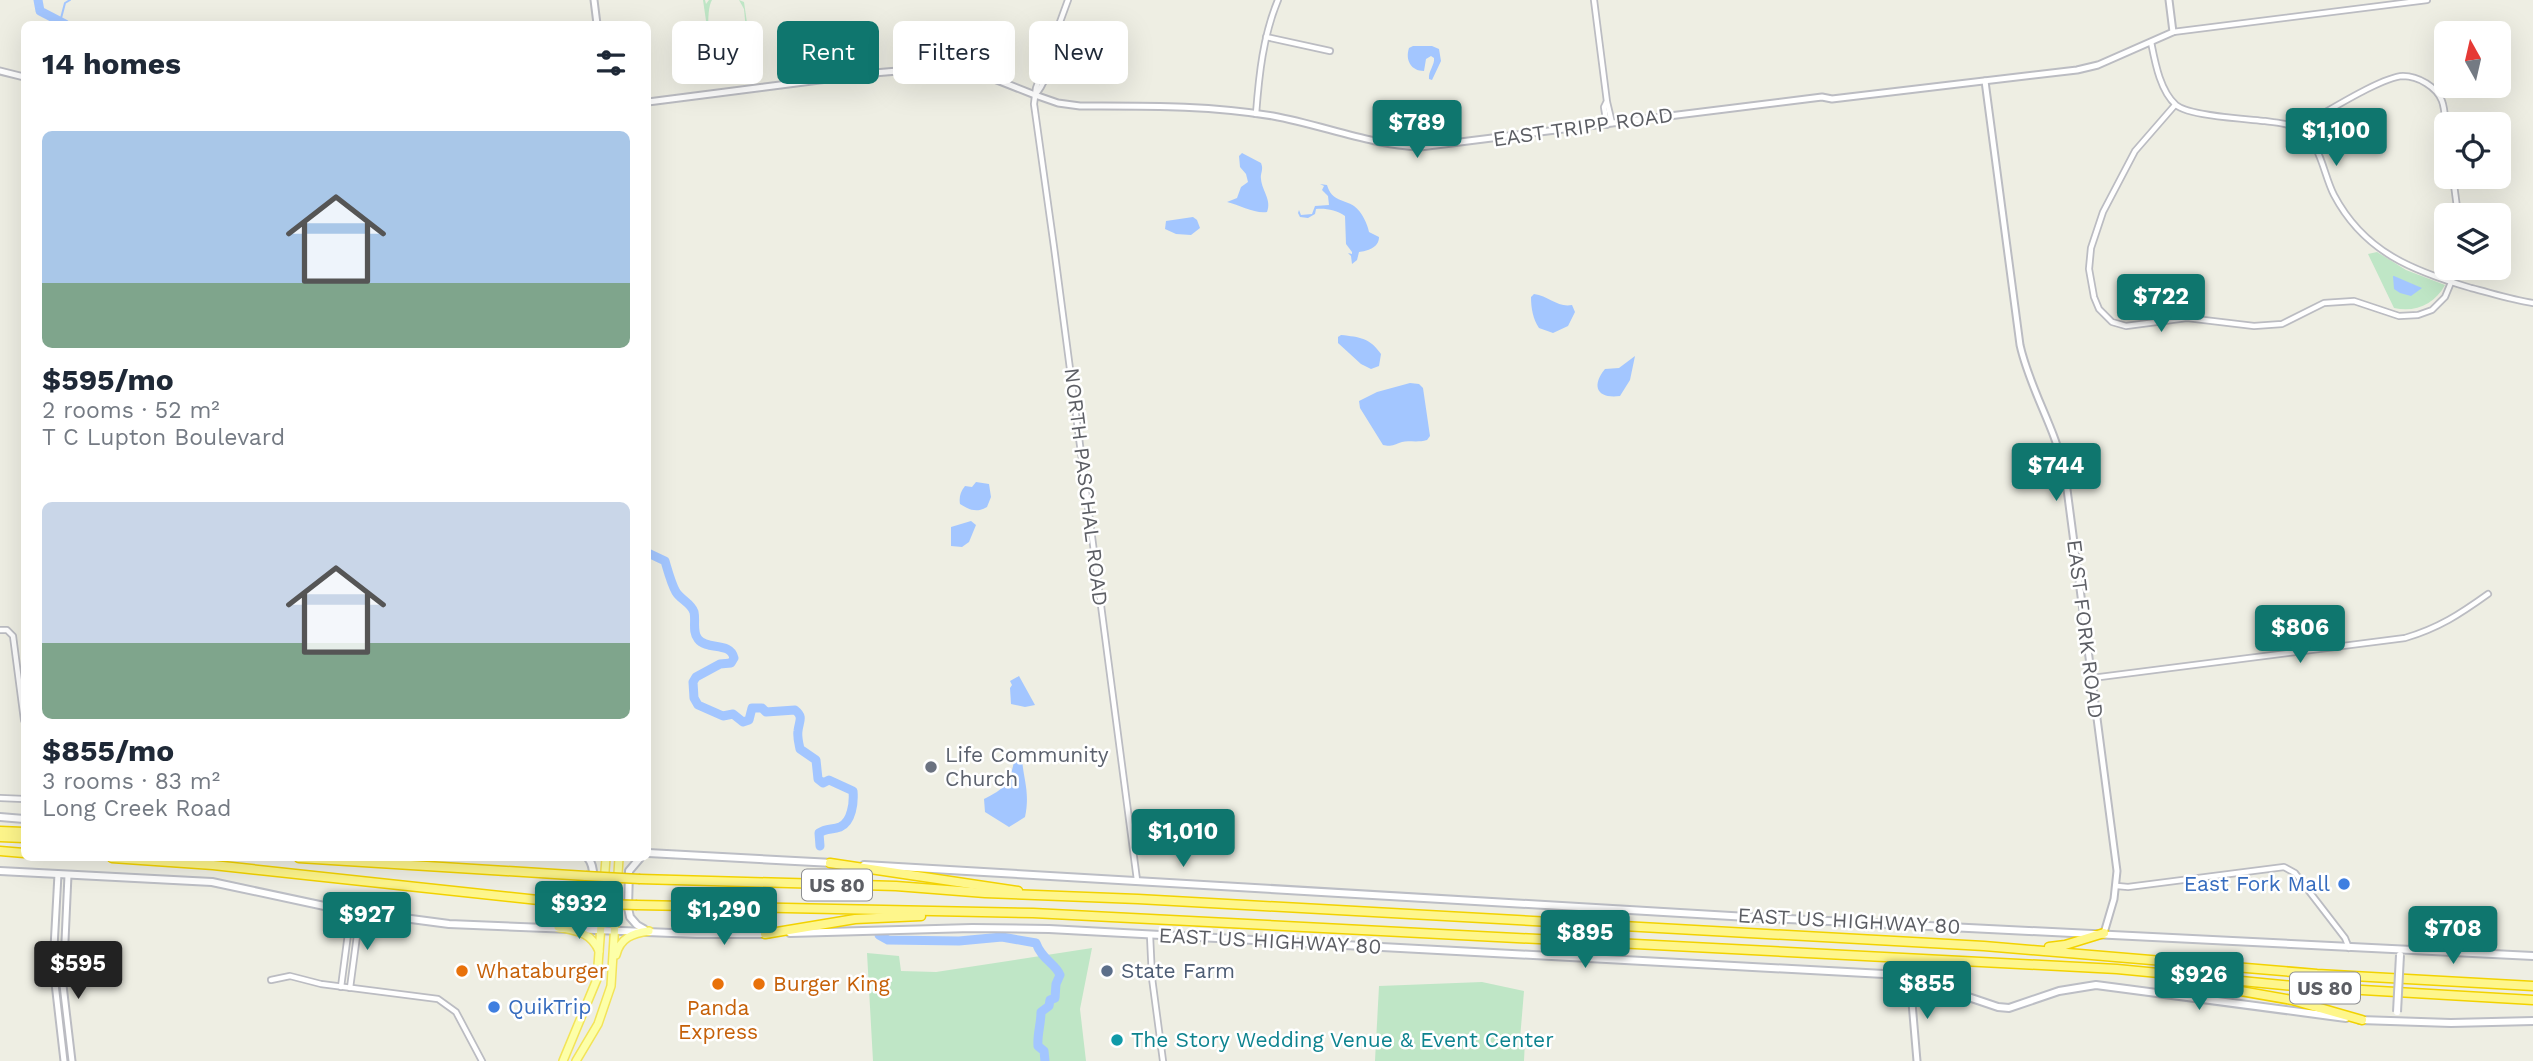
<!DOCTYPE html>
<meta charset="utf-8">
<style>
body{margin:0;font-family:"Work Sans",sans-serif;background:#f6f6f7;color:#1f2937;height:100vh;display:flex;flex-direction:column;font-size:26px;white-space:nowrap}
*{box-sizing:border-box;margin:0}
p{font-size:23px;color:#747a83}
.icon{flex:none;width:38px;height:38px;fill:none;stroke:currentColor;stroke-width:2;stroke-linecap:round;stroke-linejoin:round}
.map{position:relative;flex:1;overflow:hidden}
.drawer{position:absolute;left:21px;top:21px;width:630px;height:840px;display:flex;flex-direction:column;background:#fff;border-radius:10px;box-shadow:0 7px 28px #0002}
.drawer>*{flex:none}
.hud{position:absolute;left:672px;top:21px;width:665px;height:63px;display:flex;gap:14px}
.needle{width:46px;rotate:352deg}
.fabs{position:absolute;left:2434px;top:21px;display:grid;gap:14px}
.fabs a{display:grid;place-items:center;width:77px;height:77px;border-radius:10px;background:#fff;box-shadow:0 7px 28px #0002;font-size:35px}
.price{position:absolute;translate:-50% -60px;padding:0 16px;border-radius:7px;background:#0f766e;color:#fff;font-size:23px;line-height:46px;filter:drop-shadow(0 2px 4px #0008)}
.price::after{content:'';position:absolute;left:50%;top:42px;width:21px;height:16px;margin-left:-10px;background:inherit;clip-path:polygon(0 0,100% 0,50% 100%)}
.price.current{background:#222;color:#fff}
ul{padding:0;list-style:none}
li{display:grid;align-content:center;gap:14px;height:371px;padding:0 21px}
li span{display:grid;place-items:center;height:217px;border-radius:10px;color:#555}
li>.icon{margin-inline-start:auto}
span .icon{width:126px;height:126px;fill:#fffc;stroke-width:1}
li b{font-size:30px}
h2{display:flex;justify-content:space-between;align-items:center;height:84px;padding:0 21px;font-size:30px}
.pill{padding:0 24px;border-radius:10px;background:#fff;box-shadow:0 7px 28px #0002;font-size:24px;line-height:63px}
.pill.current{background:#0f766e;color:#fff}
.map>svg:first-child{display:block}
.green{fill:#bfe6c6}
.water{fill:#a3c6ff}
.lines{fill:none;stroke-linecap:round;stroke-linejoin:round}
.stream{stroke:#a3c6ff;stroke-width:2}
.river{stroke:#a3c6ff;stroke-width:9}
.minor-casing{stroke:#bbbcc2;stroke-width:8}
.tertiary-casing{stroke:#bbbcc2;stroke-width:9}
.secondary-casing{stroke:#bcbec5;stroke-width:10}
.primary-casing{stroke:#f3e458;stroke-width:10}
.motorway-casing{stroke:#f2d200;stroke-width:11}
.minor{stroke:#fff;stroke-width:4.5}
.tertiary{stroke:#fff;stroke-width:5}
.secondary{stroke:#fff;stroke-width:6}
.primary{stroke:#fdffa8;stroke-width:7}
.motorway{stroke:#fef68b;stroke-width:8}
.secondary-bridge-casing{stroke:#bcbec5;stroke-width:10;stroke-linecap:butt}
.motorway-bridge-casing{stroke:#f2d200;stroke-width:11;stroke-linecap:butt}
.secondary-bridge{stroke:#fff;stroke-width:6}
.motorway-bridge{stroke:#fef68b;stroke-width:8}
.worship-dot{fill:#6b7280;stroke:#fff;stroke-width:2.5}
.shop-dot{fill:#3f7fe0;stroke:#fff;stroke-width:2.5}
.food-dot{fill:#e8710a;stroke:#fff;stroke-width:2.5}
.service-dot{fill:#5c6f8a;stroke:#fff;stroke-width:2.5}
.culture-dot{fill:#0f9aa8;stroke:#fff;stroke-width:2.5}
.labels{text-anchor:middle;stroke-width:5;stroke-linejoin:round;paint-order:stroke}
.shield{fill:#fff;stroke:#8d8e92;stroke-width:2}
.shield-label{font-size:19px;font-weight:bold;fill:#5c5e64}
.street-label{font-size:21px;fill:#5c5e64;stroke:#fff}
.worship-label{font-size:21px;fill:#5b616d;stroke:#fff;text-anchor:start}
.shop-label{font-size:21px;fill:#366cbe;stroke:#fff;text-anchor:end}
.food-label{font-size:21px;fill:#c56008;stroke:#fff;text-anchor:start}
.service-label{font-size:21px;fill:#4e5e75;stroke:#fff;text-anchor:start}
.culture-label{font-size:21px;fill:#0d838f;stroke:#fff;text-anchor:start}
</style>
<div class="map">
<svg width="2533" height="1061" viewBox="0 0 2533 1061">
<rect width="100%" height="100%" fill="#eeeee3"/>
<g class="green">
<path d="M703 0H705L706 4 709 0H712C705 11 709 53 715 66 718 73 725 77 733 77 742 76 746 71 749 63L744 9 739 0 744 2 754 71H752L751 66C741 82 725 83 713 69Z"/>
<path d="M2377 252 2406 270 2445 285C2435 304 2415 313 2394 308L2368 254Z"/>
<path d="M1092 948 1080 1009 1086 1061H873L867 953 899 956 901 971 936 972Z"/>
<path d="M1482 982 1524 991 1520 1039 1525 1040 1524 1061H1375L1379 986Z"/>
</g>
<g class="water">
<path d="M1413 46H1432L1439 49 1441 61 1432 80 1429 79C1428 71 1435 65 1434 58L1431 56 1426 59 1424 71C1411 71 1405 60 1409 48Z"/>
<path d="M1242 153 1261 163C1264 170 1260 173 1261 179 1262 191 1272 200 1267 212 1255 214 1240 205 1227 202L1237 198 1241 187 1248 182 1246 174 1240 167 1239 156Z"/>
<path d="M1320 184 1327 185C1332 202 1344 199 1354 206 1362 212 1367 223 1369 232L1379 237C1379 248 1367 251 1359 252L1357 260 1352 264 1351 256 1348 253 1352 254V252L1346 244 1345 216C1337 210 1325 208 1316 209L1315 214 1308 218 1300 217 1298 213 1299 210 1301 215 1312 214 1315 206 1329 205 1328 196 1322 190 1324 186Z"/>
<path d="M1193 217 1197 220 1200 228 1191 235 1176 234 1165 229 1166 221Z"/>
<path d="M2393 276H2394L2422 288 2411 296 2400 293 2394 289Z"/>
<path d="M1534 294C1549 296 1558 308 1572 305L1575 312 1568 326 1553 333 1539 328C1533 319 1531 308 1531 297Z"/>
<path d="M1341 335C1360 337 1370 338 1381 354L1379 366 1371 369 1361 364 1338 343V337Z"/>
<path d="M1635 356 1630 380 1620 396C1597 399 1591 386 1605 369L1619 368Z"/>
<path d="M1410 383 1419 384 1423 388 1430 436 1427 440C1417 443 1408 440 1402 442 1393 445 1391 447 1383 445L1360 408 1359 401 1377 392Z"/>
<path d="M976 482 989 484 991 497 987 507C977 513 969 510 960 504 959 498 960 492 965 486L972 487Z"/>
<path d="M971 521 976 525 969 542 962 547 951 546V527Z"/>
<path d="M1019 676 1035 705 1025 707 1011 704 1010 688 1012 685 1010 681Z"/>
<path d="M1019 759 1022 760C1024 781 1030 793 1025 817L1009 827 985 812 984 799C1004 789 1010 784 1014 761Z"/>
</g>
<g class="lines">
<path class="stream" d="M60 22 65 3 70 0"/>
<g class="river">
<path d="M38 0 40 11 65 24"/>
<path d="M648 553 665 561C668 571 671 583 676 592 681 600 691 603 694 612 696 621 692 632 698 639 707 651 730 641 734 658L731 663 720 664 696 677 693 682 694 698 698 705 723 716 733 714 743 722 749 720 752 708H762L766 712 795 710C804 717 799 721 798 731 797 737 799 744 800 749L816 760 818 779 823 783 829 780 853 791C854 802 852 822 840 827 832 830 826 828 819 833L820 846"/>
<path d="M879 935 888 940 959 941 1002 937 1036 943C1042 960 1055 963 1060 975L1056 984 1055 998 1050 1000 1049 1006 1041 1012C1041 1024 1037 1035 1038 1046L1044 1051 1045 1061"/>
</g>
<g class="minor-casing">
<g id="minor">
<path d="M1068 0 1036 88 1034 104 1054 247 1137 880"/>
<path d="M1594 0 1607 102 1612 123"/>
<path d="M2173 32 2427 0"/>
<path d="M1266 37 1330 51"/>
<path d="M2151 42C2155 62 2160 91 2176 105 2189 116 2246 119 2265 121 2277 123 2290 123 2300 130 2322 145 2323 174 2334 195 2364 252 2413 271 2471 288 2491 293 2512 300 2533 303"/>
<path d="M1035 95C1044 85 1049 71 1048 58"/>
<path d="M1606 103 1604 107 1607 125"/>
<path d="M2175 105 2135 151 2103 212 2091 248 2089 269 2094 297 2099 309 2112 322 2126 326 2187 318 2254 326 2282 324 2324 303 2354 301 2399 316 2418 315 2432 310 2445 297 2457 268"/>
<path d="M1256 114C1259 75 1263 36 1278 0"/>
<path d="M2301 130 2310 121C2330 110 2382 77 2403 76 2418 76 2437 87 2442 101 2445 109 2445 119 2446 128"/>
<path d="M2453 177 2458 215"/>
<path d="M0 630H7L13 636 24 720"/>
<path d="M2092 678 2405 638C2439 628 2460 614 2488 594"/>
<path d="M0 798 24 799"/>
<path d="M2117 886 2128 887 2284 867 2295 873 2345 938 2349 948"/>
<path d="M1150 935 1152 978 1163 1061"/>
<path d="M271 980 290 976 321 984 438 999 456 1012 482 1061"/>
<path d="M341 987 351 911"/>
<path d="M350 988 360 913"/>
</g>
</g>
<g class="tertiary-casing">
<g id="tertiary">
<path d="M594 0 597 24"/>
<path d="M0 71 24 77"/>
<path d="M1985 81 2020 345C2030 390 2056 429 2065 474L2117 871 2114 899 2104 933"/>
<path d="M648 102 874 73 945 67H958L974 71 1035 95 1058 103 1080 106C1145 106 1210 105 1273 116 1322 125 1371 145 1420 147L1822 97 1832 99 2077 70 2098 65 2173 32 2169 0"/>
<path d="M58 874 53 966 64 1061"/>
<path d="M68 875 63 985 72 1061"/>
<path d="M1910 979 1917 1061"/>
</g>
</g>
<g class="secondary-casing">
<g id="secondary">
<path d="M0 817 24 819"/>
<path d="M648 853 833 863"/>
<path d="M640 858 629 871 628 908 630 917 637 925 644 929"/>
<path d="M864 865 1748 917 2533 956"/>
<path d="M0 871 212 882 343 910 449 924 697 934H769"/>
<path d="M567 925 576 923 590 912C591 896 598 870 588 858"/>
<path d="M790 933 972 928 1049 929 1884 974 1924 982 1998 1007 2009 1008 2059 991 2096 985 2346 1018"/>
<path d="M2360 1020 2451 1023 2533 1021"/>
</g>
</g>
<g class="primary-casing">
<g id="primary">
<path d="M558 927C577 931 591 932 599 951"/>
<path d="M616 955C620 938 633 933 649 931"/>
<path d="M563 1061 597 979 606 858"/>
<path d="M576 1061 598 1024 611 986 619 858"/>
</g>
</g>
<g class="motorway-casing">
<g id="motorway">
<path d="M0 831 24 832"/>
<path d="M0 837 24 838"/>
<path d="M0 851 24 853"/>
<path d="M112 858 213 865 566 903"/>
<path d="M299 858 586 876"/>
<path d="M830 863 1018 891"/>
<path d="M640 879 896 886 985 893 1138 899 1984 946 2317 974 2533 986"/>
<path d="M637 905 1033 913 2117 969 2294 986 2533 1000"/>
<path d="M765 934 855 919 921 916"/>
<path d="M2049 947 2065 945 2104 933"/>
<path d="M2178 980 2292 1000 2362 1020"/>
</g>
</g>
<use href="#minor" class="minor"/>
<use href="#tertiary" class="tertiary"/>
<use href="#secondary" class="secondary"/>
<use href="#primary" class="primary"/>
<use href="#motorway" class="motorway"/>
<g class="secondary-bridge-casing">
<path id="secondary-bridge" d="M2397 1012 2400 955"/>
</g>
<g class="motorway-bridge-casing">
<g id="motorway-bridge">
<path d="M586 876 640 879"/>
<path d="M566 903 637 905"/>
</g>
</g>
<use href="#secondary-bridge" class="secondary-bridge"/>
<use href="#motorway-bridge" class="motorway-bridge"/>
</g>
<circle class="worship-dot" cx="931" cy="767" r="7"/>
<g class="shop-dot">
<circle cx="2344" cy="884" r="7"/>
<circle cx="494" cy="1007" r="7"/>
</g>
<g class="food-dot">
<circle cx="462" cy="971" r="7"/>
<circle cx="718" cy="984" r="7"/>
<circle cx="759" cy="984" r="7"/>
</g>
<circle class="service-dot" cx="1107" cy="971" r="7"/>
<circle class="culture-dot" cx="1117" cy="1040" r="7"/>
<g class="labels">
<g class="shield">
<rect x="802" y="869.5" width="70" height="31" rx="5"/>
<rect x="2290" y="972.5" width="70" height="31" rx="5"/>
</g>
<g class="shield-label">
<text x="837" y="892">US 80</text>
<text x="2325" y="995">US 80</text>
</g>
<g class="street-label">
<text transform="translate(1583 127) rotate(-8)" y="7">EAST TRIPP ROAD</text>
<text transform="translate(1086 487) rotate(83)" y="7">NORTH PASCHAL ROAD</text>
<text transform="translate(2085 629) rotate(83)" y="7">EAST FORK ROAD</text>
<text transform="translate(1849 921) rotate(3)" y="7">EAST US HIGHWAY 80</text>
<text transform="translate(1270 941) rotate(3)" y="7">EAST US HIGHWAY 80</text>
</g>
<g class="worship-label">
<text x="945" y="762">Life Community<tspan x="945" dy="24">Church</tspan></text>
</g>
<g class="shop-label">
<text x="2330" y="891">East Fork Mall</text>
<text x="508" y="1014" text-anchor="start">QuikTrip</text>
</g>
<g class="food-label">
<text x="476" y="978">Whataburger</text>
<text x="773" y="991">Burger King</text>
<text x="718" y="1015" text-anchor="middle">Panda<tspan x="718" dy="24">Express</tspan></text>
</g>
<g class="service-label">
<text x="1121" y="978">State Farm</text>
</g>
<g class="culture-label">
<text x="1131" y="1047">The Story Wedding Venue &amp; Event Center</text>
</g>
</g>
</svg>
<div class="fabs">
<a><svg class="needle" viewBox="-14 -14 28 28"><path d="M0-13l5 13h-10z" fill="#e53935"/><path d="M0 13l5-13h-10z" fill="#747a83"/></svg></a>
<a><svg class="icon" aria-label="locate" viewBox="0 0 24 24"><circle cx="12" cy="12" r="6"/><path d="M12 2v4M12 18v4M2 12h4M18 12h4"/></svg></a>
<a><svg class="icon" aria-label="layers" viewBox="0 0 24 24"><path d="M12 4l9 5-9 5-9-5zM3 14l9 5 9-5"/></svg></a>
</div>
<b class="price" style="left:1417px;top:160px">$789</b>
<b class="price" style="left:2336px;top:168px">$1,100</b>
<b class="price" style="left:2161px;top:334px">$722</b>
<b class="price" style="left:2056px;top:503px">$744</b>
<b class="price" style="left:2300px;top:665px">$806</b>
<b class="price" style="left:1183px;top:869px">$1,010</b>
<b class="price" style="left:579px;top:941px">$932</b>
<b class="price" style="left:724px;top:947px">$1,290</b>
<b class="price" style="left:367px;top:952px">$927</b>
<b class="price" style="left:2453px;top:966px">$708</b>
<b class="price" style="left:1585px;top:970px">$895</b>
<b class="price current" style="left:78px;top:1001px">$595</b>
<b class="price" style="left:2199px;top:1012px">$926</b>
<b class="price" style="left:1927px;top:1021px">$855</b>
<div class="hud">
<a class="pill">Buy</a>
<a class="pill current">Rent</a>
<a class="pill">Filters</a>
<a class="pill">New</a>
</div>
<section class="drawer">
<h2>14 homes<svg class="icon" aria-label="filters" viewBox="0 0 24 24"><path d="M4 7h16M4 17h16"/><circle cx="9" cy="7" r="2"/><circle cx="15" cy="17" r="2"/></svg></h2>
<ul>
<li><span style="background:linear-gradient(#a9c7e8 70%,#7fa58c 0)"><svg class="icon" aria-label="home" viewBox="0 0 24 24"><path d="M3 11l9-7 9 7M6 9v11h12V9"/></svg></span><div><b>$595/mo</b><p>2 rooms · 52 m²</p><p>T C Lupton Boulevard</p></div></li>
<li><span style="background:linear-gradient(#c9d6e8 65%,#7fa58c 0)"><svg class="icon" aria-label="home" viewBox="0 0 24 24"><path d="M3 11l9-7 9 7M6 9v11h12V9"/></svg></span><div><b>$855/mo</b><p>3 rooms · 83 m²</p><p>Long Creek Road</p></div></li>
</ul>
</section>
</div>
